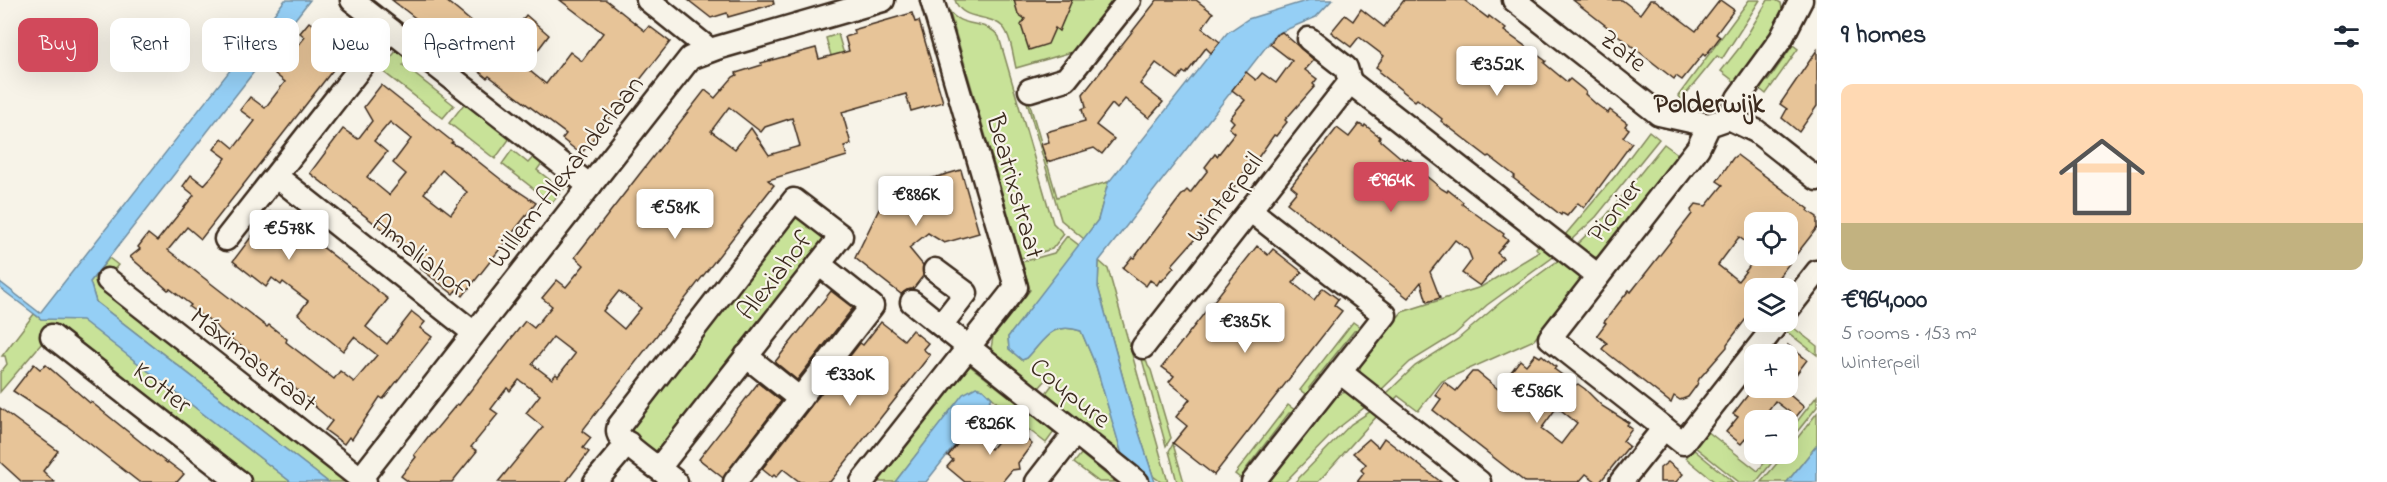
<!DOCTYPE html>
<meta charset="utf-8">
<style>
body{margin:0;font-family:"Indie Flower",sans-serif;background:#f2f2f3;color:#1f2937;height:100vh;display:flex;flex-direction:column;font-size:22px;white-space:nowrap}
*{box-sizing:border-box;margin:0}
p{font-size:20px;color:#747a83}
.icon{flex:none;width:33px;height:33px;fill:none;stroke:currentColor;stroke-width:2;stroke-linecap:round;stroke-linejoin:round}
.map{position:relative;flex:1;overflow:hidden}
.drawer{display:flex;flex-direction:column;background:#fff;width:570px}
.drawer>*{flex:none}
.banner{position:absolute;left:18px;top:18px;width:570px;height:54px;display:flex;gap:12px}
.buttons{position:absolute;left:1744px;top:212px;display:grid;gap:12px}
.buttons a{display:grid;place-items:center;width:54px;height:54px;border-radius:12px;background:#fff;box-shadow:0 6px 24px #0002;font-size:30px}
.price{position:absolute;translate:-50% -51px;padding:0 14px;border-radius:6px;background:#fff;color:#222;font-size:20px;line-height:39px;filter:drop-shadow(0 2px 3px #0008)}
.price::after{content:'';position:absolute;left:50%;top:36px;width:18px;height:14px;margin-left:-9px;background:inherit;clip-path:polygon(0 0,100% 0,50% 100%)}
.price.active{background:#d1495b;color:#fff}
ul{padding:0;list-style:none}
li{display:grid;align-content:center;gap:12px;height:318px;padding:0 24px}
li+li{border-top:2px solid #e0e1e3}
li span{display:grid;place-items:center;height:186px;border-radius:12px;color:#555}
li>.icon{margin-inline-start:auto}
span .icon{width:108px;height:108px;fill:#fffc;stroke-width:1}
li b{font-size:26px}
h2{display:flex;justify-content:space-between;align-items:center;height:72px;padding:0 24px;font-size:26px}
.pill{padding:0 21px;border-radius:12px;background:#fff;box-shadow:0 6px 24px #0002;font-size:21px;line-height:54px}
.pill.active{background:#d1495b;color:#fff}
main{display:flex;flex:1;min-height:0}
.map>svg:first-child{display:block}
.green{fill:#c8e298;stroke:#82865b;stroke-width:1.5}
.water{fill:#95cff5;stroke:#718d9f;stroke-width:1.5}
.building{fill:#e7c498;stroke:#3b2a1e;stroke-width:1.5;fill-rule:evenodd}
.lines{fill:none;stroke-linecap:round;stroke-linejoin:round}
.minor-casing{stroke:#3b2a1e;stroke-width:27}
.minor{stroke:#f7f3e8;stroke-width:22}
.labels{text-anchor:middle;stroke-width:4.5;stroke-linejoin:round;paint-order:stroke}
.street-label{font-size:27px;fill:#3b2a1e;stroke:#f7f3e8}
.neighbourhood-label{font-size:28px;font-weight:bold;fill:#3b2a1e;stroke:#f7f3e8}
</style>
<main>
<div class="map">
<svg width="1817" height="482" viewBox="0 0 1817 482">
<rect width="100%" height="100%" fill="#f7f3e8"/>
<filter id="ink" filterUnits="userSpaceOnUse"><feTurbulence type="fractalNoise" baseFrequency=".0167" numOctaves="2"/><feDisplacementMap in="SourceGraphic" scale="12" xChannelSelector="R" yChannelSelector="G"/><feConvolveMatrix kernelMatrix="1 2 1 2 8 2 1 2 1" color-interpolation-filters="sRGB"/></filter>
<g filter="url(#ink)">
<g class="green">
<path d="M955 0H1115L1075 51 1016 68C1013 56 1011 36 1003 27 989 13 962 22 955 0Z"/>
<path d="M1749 0H1760L1722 59 1717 56 1682 99 1678 96Z"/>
<path d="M1768 0H1776L1781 3 1784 21 1739 85 1721 71 1740 47Z"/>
<path d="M949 10C959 29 988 19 999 37L1053 223 1064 234 1052 249 1021 258Z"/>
<path d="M838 34 859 105 846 108 826 38Z"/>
<path d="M1793 45 1798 49 1766 94 1755 85 1758 81H1768Z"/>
<path d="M400 46 411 54 403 65 454 105 443 118 381 70Z"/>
<path d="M1028 98 1057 197 1111 181 1108 183 1098 220 1084 239 1061 220 1026 99Z"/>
<path d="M468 99 513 134 495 159 449 123Z"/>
<path d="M1649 131 1659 139 1596 217 1571 240 1565 235 1616 175Z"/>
<path d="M1664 144 1683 158 1601 255 1597 257H1592L1576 245 1606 216Z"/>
<path d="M512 150 528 163 537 153 545 159 537 170 558 186 567 176 571 180 552 203 502 164Z"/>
<path d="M796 214 826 237 656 454 628 434 630 421Z"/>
<path d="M1067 236 1080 246 1008 337 1009 349 1022 360 1027 358C1045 339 1052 321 1081 331L1096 366 1122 453 1046 393 1052 385 1046 380 1039 388 995 354 991 348 993 337 1030 290 1022 262 1054 253Z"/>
<path d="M1539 244 1553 255 1552 258 1487 305 1454 335 1410 362 1381 390 1360 373V364L1402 312 1481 287 1539 252 1536 248Z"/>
<path d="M109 258 118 265 101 285 353 482H328L96 302 90 282Z"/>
<path d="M1559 260 1579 276 1580 280 1534 340 1442 381 1418 411 1398 396 1394 400 1386 394 1415 366 1458 339 1501 302Z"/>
<path d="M1099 261 1108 269 1168 482H1161L1153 476 1132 411 1098 287Z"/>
<path d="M34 314 41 319H82L291 482H250L54 329 0 392V373L7 364 5 356H2Z"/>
<path d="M1353 322 1364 330 1354 331 1309 388 1311 398 1300 390Z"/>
<path d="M1790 325 1817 346V355L1786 331Z"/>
<path d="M1143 351 1148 366 1151 370 1171 438 1166 446 1140 352Z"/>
<path d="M970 366 1020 405 1013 413 1017 416 1023 407 1054 432 1046 443 1015 419 983 389 963 395 895 482H870L963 371Z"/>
<path d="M1346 392 1365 407 1337 429 1285 482H1262L1336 395Z"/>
<path d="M1817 396V407L1788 443V433Z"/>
<path d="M1288 405 1299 413H1289L1245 470 1244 481 1235 474Z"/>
<path d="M1371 411 1377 416 1318 482H1295L1351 424Z"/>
<path d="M1817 413V445L1787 482H1761L1786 453H1788V450Z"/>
<path d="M1707 431 1758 471 1772 453H1780L1756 482H1739L1695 447Z"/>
<path d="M1173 444 1184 482H1177L1169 451Z"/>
<path d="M1693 449 1733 482H1715L1686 458Z"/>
<path d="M1081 454 1115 482H1099L1074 463Z"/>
</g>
<g class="water">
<path d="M285 0H310L90 282 96 302 328 482H291L82 320 41 319 0 288V282L40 313Z"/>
<path d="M1309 0H1332L1316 17 1276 34 1099 261 1098 287 1132 411 1155 482H1130L1096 366 1081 331C1052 321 1045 339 1027 358L1022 360 1009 349 1008 337 1098 220 1108 183 1227 33 1248 19Z"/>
<path d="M976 387 983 389 992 398 926 482H895L963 394Z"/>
<path d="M1817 445V482H1787Z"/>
</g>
<g class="building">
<path d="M392 0H445L502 47 526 15 549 35 525 67 546 84 570 52 582 61 603 33 560 0H606L645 31 649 26 670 42 581 154 562 139 566 134 489 76 487 78 456 53 458 51Z"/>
<path d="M688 0H773L774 4 728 17 727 13 711 18Z"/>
<path d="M1014 0H1072L1059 31 1055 28 1048 44 1029 50 1021 25 1025 19 1018 14Z"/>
<path d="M1157 0H1196L1213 13 1202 28 1220 42 1211 53 1206 48 1186 74 1183 72 1178 79 1156 63 1140 84 1163 102 1149 118 1125 99 1117 109 1112 104 1096 125 1114 139 1102 154 1094 148 1047 162 1041 144 1049 142 1046 132 1085 121 1082 109 1086 107 1083 94Z"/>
<path d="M1404 0H1464L1488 18 1489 16 1506 29 1504 31 1546 61 1544 63 1567 82 1570 79 1586 92 1585 94 1596 104 1608 113 1610 110 1627 123 1625 126 1629 129 1623 137 1632 143 1584 208 1578 203 1567 216 1562 213 1561 215 1513 178 1515 176 1489 156 1488 157 1441 121 1442 119 1417 99 1415 101 1379 72 1380 70 1376 67 1384 56 1359 37 1351 47 1331 32 1345 15 1353 21 1361 9 1384 27Z"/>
<path d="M1573 0H1622L1640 14 1650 0H1655L1696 31 1720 0 1734 10 1716 34 1720 37 1714 45 1705 56 1703 54 1682 80 1676 76 1674 79Z"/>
<path d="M912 13 915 22 919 21 943 102 911 111 906 94 842 112 851 144 844 146 847 156 768 180 774 185 582 431 591 438 583 448 589 452 566 482H498L543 427 526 413 540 395 519 380 510 391 507 388 491 409 498 414 471 447 477 451 452 482H409L401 476 416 457 414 455 431 433 432 434 457 404 459 405 463 400 525 321 534 328 552 306 542 298 557 280 566 287 584 265 575 257 705 90 715 98 733 77 737 75 736 73 762 65 761 63 816 48 819 59 849 51 845 37 855 34 853 30ZM729 107 761 132 765 127 792 118 800 146 769 155 751 128 735 149 711 131ZM619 291 641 308 624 329 603 311ZM553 337 575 354 558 376 556 374 552 379 532 364Z"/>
<path d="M333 20 347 31 340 40 350 48 201 239 187 227 168 250 267 327 269 325 287 339 286 342 334 379 340 371 354 382 377 355 354 337 343 351 298 314 308 301 283 282 281 285 272 278 266 287 233 261 270 212 280 220 285 213 317 238 315 241 388 299 366 327 387 344 412 312 425 322 420 328 432 337 383 399 380 397 352 439 349 437 344 444 325 430 332 421 313 405 314 404 275 372 274 373 258 360 260 359 229 338 207 318 206 319 189 307 191 305 170 289 168 290 130 257 140 249 138 247 148 234 157 241 194 195 183 186 191 175 204 185 213 175 226 158 214 149 222 138 234 148 255 121 240 110 250 97 265 108 285 82 275 74 305 37 300 33 309 22 323 33Z"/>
<path d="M1282 32 1314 60 1305 70 1317 79 1313 84 1315 86 1285 120 1287 122 1276 136 1274 135 1247 173 1245 171 1219 209 1217 207 1200 229 1202 231 1172 265 1174 267 1162 281 1160 280 1157 285 1150 280 1146 286 1123 268 1132 257 1134 258 1181 196 1187 190 1190 193 1208 170 1205 167 1215 154 1217 156 1235 133 1229 128 1234 122 1230 118 1245 100 1232 90 1246 72 1256 80 1262 73 1276 83 1292 61 1270 44 1276 35Z"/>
<path d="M1817 50V106L1799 132 1782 118 1787 109 1780 104Z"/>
<path d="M381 85 453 142 451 143 461 148 503 181 536 203 463 296 456 290 453 294 420 268 424 262 310 173 343 129 358 139 372 121 364 107ZM390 122 411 139 393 163 406 174 389 195 367 177 387 152 374 141ZM442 170 467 192 451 214 424 193Z"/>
<path d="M1359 124 1364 127 1365 125 1380 137 1379 139 1400 157 1405 160 1407 158 1422 169 1420 171 1442 189 1447 192 1448 190 1463 202 1462 204 1466 207 1504 234 1503 236 1508 240 1497 253 1503 258 1480 286 1462 273 1472 260 1468 250 1455 240 1430 272 1440 298 1427 302 1421 282 1408 298 1287 203 1297 191 1291 186 1337 128 1349 137Z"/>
<path d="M1737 155 1809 209 1808 211 1817 217V228L1770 288H1755V307L1727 344V347L1699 379 1697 385 1688 397 1680 400 1674 396 1671 403 1602 349 1607 343 1597 335 1606 323 1604 322 1629 290 1631 292 1692 214 1691 210 1696 204 1706 206 1723 185 1717 181 1733 158ZM1762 216 1770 222H1788V255H1758L1738 281 1718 265 1739 237 1747 243 1755 232V222H1759Z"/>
<path d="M961 170 979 233 944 243 928 233 909 248 923 265V276L913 289 907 290 901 294 855 258 888 191Z"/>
<path d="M1257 246 1268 255 1273 249 1302 272 1293 283 1314 300 1323 288 1338 299 1334 305 1342 311 1214 475 1173 443 1187 426 1176 417 1190 399 1169 382 1174 376 1162 367Z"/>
<path d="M831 291 853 308 797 380 775 362Z"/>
<path d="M881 322 904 340 912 330 928 343 923 349 930 355 830 482H800L783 469 776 477 774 475 772 477 762 469 860 343 863 345Z"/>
<path d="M1788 345 1807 360 1788 385Z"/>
<path d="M1535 354 1540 357 1542 355 1556 367 1554 369 1576 385 1578 384 1585 389 1602 406 1629 423 1627 425 1632 429 1623 441 1629 446 1600 482H1597L1586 474 1579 482H1525L1433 410 1441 399 1435 395 1444 382 1456 391 1472 372H1477L1498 389 1520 360 1526 365ZM1557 407 1577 423 1561 444 1541 429Z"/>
<path d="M34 364 40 369 46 365 90 403 91 402 167 463 168 462 184 474 177 482H139L67 426 13 391Z"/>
<path d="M758 383 781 401 723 478 699 459Z"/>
<path d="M1754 387H1786L1784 390 1804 407 1796 417 1775 401 1761 420H1755V427L1741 444 1726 432 1738 417 1733 414Z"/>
<path d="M0 408 58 451 43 471 54 482H22L0 462Z"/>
<path d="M1014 420 1028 432 1024 437 1032 444 1018 463 1019 469 1012 470 1002 482H965L947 467 953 460 948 456 962 438 972 435 991 449Z"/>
<path d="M1384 438 1419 465 1441 482H1357L1364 473 1361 470 1366 464 1353 453 1369 439 1378 447Z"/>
<path d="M1668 462 1683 474 1676 482H1660V468Z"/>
</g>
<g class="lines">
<g class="minor-casing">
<g id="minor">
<path d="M352 0 590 186"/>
<path d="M648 0 710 50"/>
<path d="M1514 0 1659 114 1709 125"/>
<path d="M1309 39 1346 68 1350 82"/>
<path d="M1030 90 1066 79 1129 0"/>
<path d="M1729 118 1756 131 1817 179"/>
<path d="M276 176 474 333"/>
<path d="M1250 210 1385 315 1253 482"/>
<path d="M226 239 390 30"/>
<path d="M935 270 966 293 941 325"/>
<path d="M108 280 365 482"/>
<path d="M912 302 1137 482"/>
<path d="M1788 309 1817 272"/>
<path d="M1779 321 1683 443 1550 338 1698 148 1709 125 1729 118 1738 98 1781 39 1801 0"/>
<path d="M52 336 239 482"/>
<path d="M1143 347 1350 82 1598 276"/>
<path d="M746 356 800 399"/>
<path d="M1340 372 1479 482"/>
<path d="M659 468 841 236 794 200 619 426C618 430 617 431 619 435 627 448 663 471 676 482"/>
<path d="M361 478 690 58 717 48 883 0"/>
<path d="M595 482 628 443"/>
<path d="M735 482 872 306 819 264"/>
<path d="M862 482 1016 287 932 0"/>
<path d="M1037 482 1075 433"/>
<path d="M1621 482 1664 428"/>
</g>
</g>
<use href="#minor" class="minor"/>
</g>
</g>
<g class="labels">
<g class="street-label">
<text transform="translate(1624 50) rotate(38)" y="9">Zate</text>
<text transform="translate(565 171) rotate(-52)" y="9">Willem-Alexanderlaan</text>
<text transform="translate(1016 186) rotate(74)" y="9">Beatrixstraat</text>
<text transform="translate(1224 197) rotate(-52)" y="9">Winterpeil</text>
<text transform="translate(1614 210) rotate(-52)" y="9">Pionier</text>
<text transform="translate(421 255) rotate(39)" y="9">Amaliahof</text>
<text transform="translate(774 275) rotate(-52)" y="9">Alexiahof</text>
<text transform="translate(254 359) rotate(38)" y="9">Máximastraat</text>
<text transform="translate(163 387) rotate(38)" y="9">Kotter</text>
<text transform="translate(1071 392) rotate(39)" y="9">Coupure</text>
</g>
<g class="neighbourhood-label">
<text x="1709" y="112">Polderwijk</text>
</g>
</g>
</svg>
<div class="buttons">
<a><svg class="icon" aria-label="locate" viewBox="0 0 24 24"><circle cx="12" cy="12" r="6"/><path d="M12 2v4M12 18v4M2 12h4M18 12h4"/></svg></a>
<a><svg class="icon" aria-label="layers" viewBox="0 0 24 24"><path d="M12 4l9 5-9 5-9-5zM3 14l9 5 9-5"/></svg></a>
<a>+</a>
<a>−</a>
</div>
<b class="price" style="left:1497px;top:97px">€352K</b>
<b class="price active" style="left:1391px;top:213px">€964K</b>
<b class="price" style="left:916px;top:227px">€886K</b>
<b class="price" style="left:675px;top:240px">€581K</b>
<b class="price" style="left:289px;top:261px">€578K</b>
<b class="price" style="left:1245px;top:354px">€385K</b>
<b class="price" style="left:850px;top:407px">€330K</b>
<b class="price" style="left:1537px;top:424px">€586K</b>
<b class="price" style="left:990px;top:456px">€826K</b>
<div class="banner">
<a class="pill active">Buy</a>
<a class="pill">Rent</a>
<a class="pill">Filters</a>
<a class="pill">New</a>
<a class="pill">Apartment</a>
</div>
</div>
<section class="drawer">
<h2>9 homes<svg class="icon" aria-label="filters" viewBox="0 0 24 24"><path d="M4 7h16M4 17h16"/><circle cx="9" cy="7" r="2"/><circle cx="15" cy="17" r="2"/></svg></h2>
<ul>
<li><span style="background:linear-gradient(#ffd9b3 75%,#c2b280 0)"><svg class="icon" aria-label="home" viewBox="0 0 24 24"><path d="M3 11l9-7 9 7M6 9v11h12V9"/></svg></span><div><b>€964,000</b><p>5 rooms · 153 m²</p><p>Winterpeil</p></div></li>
</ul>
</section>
</main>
